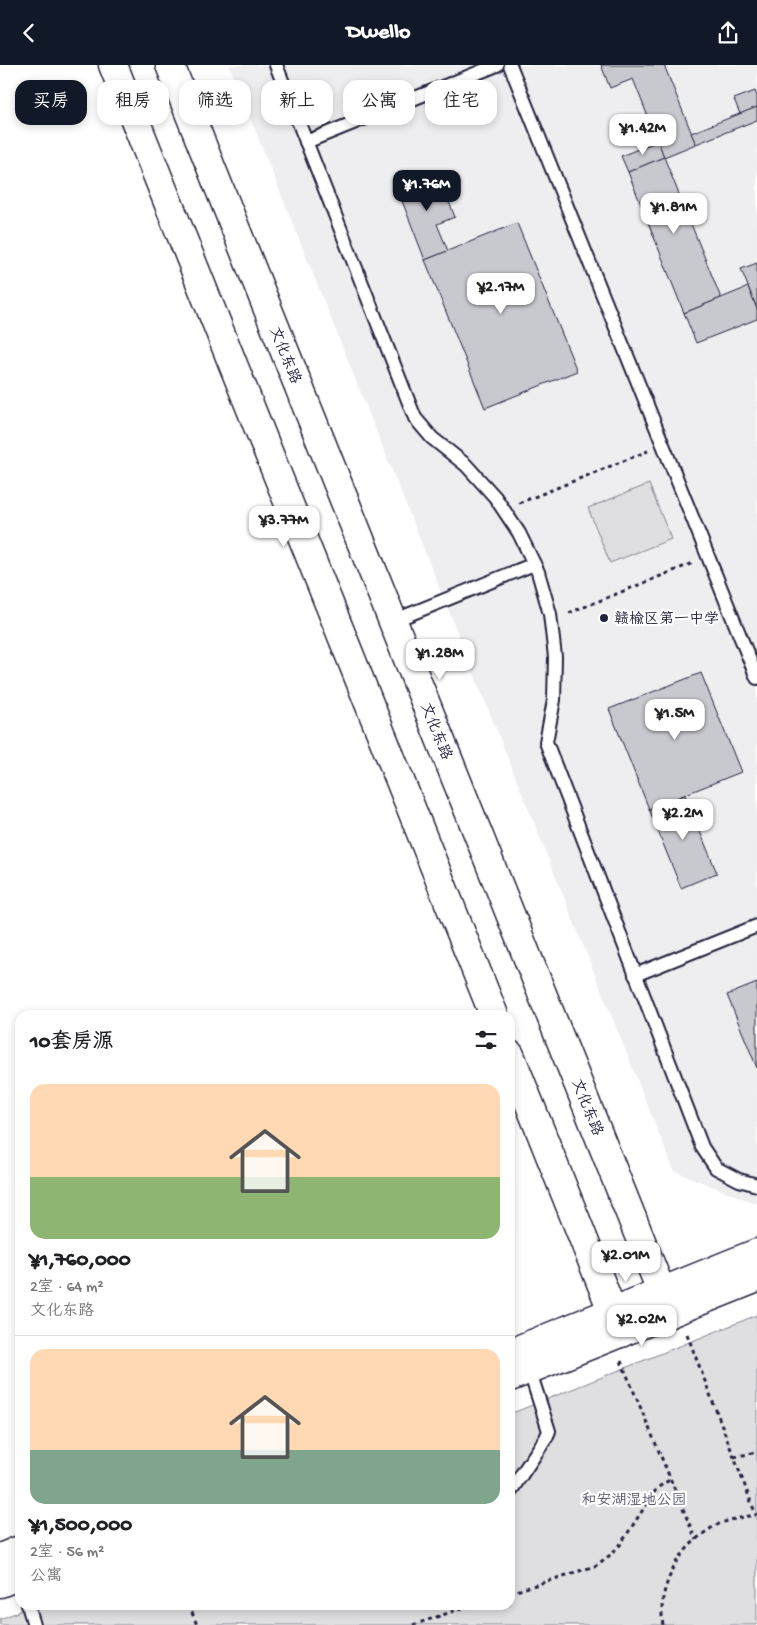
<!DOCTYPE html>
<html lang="zh">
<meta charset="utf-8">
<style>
body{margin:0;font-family:"Gochi Hand","LXGW WenKai TC",sans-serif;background:#f6f6f6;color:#202124;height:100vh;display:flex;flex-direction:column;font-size:19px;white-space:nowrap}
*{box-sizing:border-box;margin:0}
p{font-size:16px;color:#757577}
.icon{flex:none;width:28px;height:28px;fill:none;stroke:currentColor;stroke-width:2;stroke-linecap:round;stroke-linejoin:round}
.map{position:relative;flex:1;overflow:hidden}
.details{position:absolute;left:15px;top:945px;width:500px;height:600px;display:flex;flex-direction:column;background:#fff;border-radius:15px;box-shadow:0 2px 8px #0003}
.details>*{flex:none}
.top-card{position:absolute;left:15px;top:15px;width:500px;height:45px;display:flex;gap:10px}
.price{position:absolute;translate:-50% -42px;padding:0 11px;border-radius:10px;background:#fff;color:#222;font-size:16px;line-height:32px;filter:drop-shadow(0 1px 2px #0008)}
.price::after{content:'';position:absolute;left:50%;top:30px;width:15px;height:11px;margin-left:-8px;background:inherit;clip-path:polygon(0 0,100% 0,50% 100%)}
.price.selected{background:#111827;color:#fff}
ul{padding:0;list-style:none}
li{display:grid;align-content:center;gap:10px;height:265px;padding:0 15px}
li+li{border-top:1px solid #e0e0e0}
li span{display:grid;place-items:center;height:155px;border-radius:15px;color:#555}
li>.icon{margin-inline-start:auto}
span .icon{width:90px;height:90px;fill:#fffc;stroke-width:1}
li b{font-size:21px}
h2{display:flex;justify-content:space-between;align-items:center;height:60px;padding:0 15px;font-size:21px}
.tag{padding:0 18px;border-radius:15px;background:#fff;box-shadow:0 2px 8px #0003;font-size:18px;line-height:45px}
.tag.selected{background:#111827;color:#fff}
header{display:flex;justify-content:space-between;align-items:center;height:65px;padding:0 15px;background:#111827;color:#fff;font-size:22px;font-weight:700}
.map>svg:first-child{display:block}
.built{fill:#eeeef1}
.green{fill:#dfdfe2;stroke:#80808e}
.building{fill:#c8c8cf;stroke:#22223b}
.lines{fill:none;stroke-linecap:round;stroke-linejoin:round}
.lane-casing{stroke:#22223b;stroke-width:16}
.secondary-casing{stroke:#22223b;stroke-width:31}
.path{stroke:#22223b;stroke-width:3;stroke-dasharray:4 4;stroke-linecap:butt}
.lane{stroke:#fff;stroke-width:12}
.secondary{stroke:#fff;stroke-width:28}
.poi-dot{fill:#22223b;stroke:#fff;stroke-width:2}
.labels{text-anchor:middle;stroke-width:4.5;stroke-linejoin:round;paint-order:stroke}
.street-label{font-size:15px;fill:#22223b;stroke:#fff}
.poi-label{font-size:15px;fill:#22223b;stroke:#fff;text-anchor:start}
.park-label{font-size:15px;fill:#5b5b6d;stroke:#fff}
</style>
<header><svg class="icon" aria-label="back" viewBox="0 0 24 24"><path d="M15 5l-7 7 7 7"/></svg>Dwello<svg class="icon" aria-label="share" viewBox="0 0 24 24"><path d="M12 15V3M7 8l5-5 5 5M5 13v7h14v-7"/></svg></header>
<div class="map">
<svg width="757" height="1560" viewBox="0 0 757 1560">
<rect width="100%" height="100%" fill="#fff"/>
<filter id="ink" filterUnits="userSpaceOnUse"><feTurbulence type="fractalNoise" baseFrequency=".02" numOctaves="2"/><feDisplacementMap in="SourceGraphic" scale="10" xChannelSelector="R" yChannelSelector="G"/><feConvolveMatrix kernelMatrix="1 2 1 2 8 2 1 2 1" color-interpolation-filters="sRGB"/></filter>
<g filter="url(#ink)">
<path class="built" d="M229 0H757V1139L674 1106Z"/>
<g class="green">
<path d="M649 419 671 474 610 498 588 443Z"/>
<path d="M757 1250V1560H0V1554L35 1540H510V1349Z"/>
</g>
<g class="building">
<path d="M601 0H664L696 79 664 92 633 14 610 23Z"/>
<path d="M755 26 757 31V42L740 49 734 34Z"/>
<path d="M757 42V55L696 79 691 68Z"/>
<path d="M658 76 664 92 628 107 621 91Z"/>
<path d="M664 92 721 233 684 248 628 107Z"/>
<path d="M437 107 455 152 437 159 448 186 425 195 397 123 405 120 403 114 416 109 418 115Z"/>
<path d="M517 158 577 306 485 343 425 195Z"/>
<path d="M757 198V244L741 204Z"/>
<path d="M748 222 757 244V254L696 278 684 248Z"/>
<path d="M701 608 741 707 649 744 609 644Z"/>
<path d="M685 730 717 808 681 823 649 744Z"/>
<path d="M757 918V1003L727 930Z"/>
</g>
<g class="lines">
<g class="lane-casing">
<g id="lane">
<path d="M276 0 415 353 432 373 466 400 495 432 519 468 538 507 550 549 555 592 554 635 546 677 702 1082 716 1103 739 1115 757 1120"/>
<path d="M510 0 757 613"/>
<path d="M306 77 497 0"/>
<path d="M393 556 534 499"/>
<path d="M635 910 757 861"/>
<path d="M510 1427 546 1373 549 1366 529 1304"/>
<path d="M28 1540 34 1560"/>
</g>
</g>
<g class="secondary-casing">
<g id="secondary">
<path d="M113 0 494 950"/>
<path d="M170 0 670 1248"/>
<path d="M510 990 621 1268"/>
<path d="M510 1288 757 1188"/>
<path d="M510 1312 757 1213"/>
<path d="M0 1493 20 1485"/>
<path d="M0 1518 20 1510"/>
</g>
</g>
<g class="path">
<path d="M519 438 648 386"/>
<path d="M569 548 693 498"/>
<path d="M687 1269 756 1450"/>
<path d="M621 1296 696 1475"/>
<path d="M734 1392 757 1387"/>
<path d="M510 1528 595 1501 609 1491 620 1480 657 1423 671 1414"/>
<path d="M189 1540 197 1560"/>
<path d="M413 1560 472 1540"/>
<path d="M663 1560C656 1520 683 1476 719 1459 731 1454 743 1452 756 1450"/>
</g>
<use href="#lane" class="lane"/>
<use href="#secondary" class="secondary"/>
</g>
</g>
<circle class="poi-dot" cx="604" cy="553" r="5"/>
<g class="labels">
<g class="street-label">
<text transform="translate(286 290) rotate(68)" y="5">文化东路</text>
<text transform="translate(437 666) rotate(68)" y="5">文化东路</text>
<text transform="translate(588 1042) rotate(68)" y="5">文化东路</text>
</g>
<g class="poi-label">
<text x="614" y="558">赣榆区第一中学</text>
</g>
<g class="park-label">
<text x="634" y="1439">和安湖湿地公园</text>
</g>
</g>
</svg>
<b class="price" style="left:643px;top:91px">¥1.42M</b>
<b class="price selected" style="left:427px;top:147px">¥1.76M</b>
<b class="price" style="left:674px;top:170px">¥1.81M</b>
<b class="price" style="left:501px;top:250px">¥2.17M</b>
<b class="price" style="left:284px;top:483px">¥3.77M</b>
<b class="price" style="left:440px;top:616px">¥1.28M</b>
<b class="price" style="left:675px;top:676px">¥1.5M</b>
<b class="price" style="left:683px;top:776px">¥2.2M</b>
<b class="price" style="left:626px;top:1218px">¥2.01M</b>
<b class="price" style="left:642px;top:1282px">¥2.02M</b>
<div class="top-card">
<a class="tag selected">买房</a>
<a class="tag">租房</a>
<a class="tag">筛选</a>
<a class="tag">新上</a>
<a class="tag">公寓</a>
<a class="tag">住宅</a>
</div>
<section class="details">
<h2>10套房源<svg class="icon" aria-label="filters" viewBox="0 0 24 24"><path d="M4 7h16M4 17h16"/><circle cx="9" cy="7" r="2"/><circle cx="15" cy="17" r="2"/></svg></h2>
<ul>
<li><span style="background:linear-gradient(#ffd9b3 60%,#8fb573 0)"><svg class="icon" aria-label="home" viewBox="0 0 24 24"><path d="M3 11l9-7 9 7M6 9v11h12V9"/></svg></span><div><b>¥1,760,000</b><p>2室 · 64 m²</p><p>文化东路</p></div></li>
<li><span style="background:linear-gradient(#ffd9b3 65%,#7fa58c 0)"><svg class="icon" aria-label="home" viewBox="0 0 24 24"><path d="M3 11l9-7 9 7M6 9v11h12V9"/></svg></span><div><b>¥1,500,000</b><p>2室 · 56 m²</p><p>公寓</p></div></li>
</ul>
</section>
</div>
